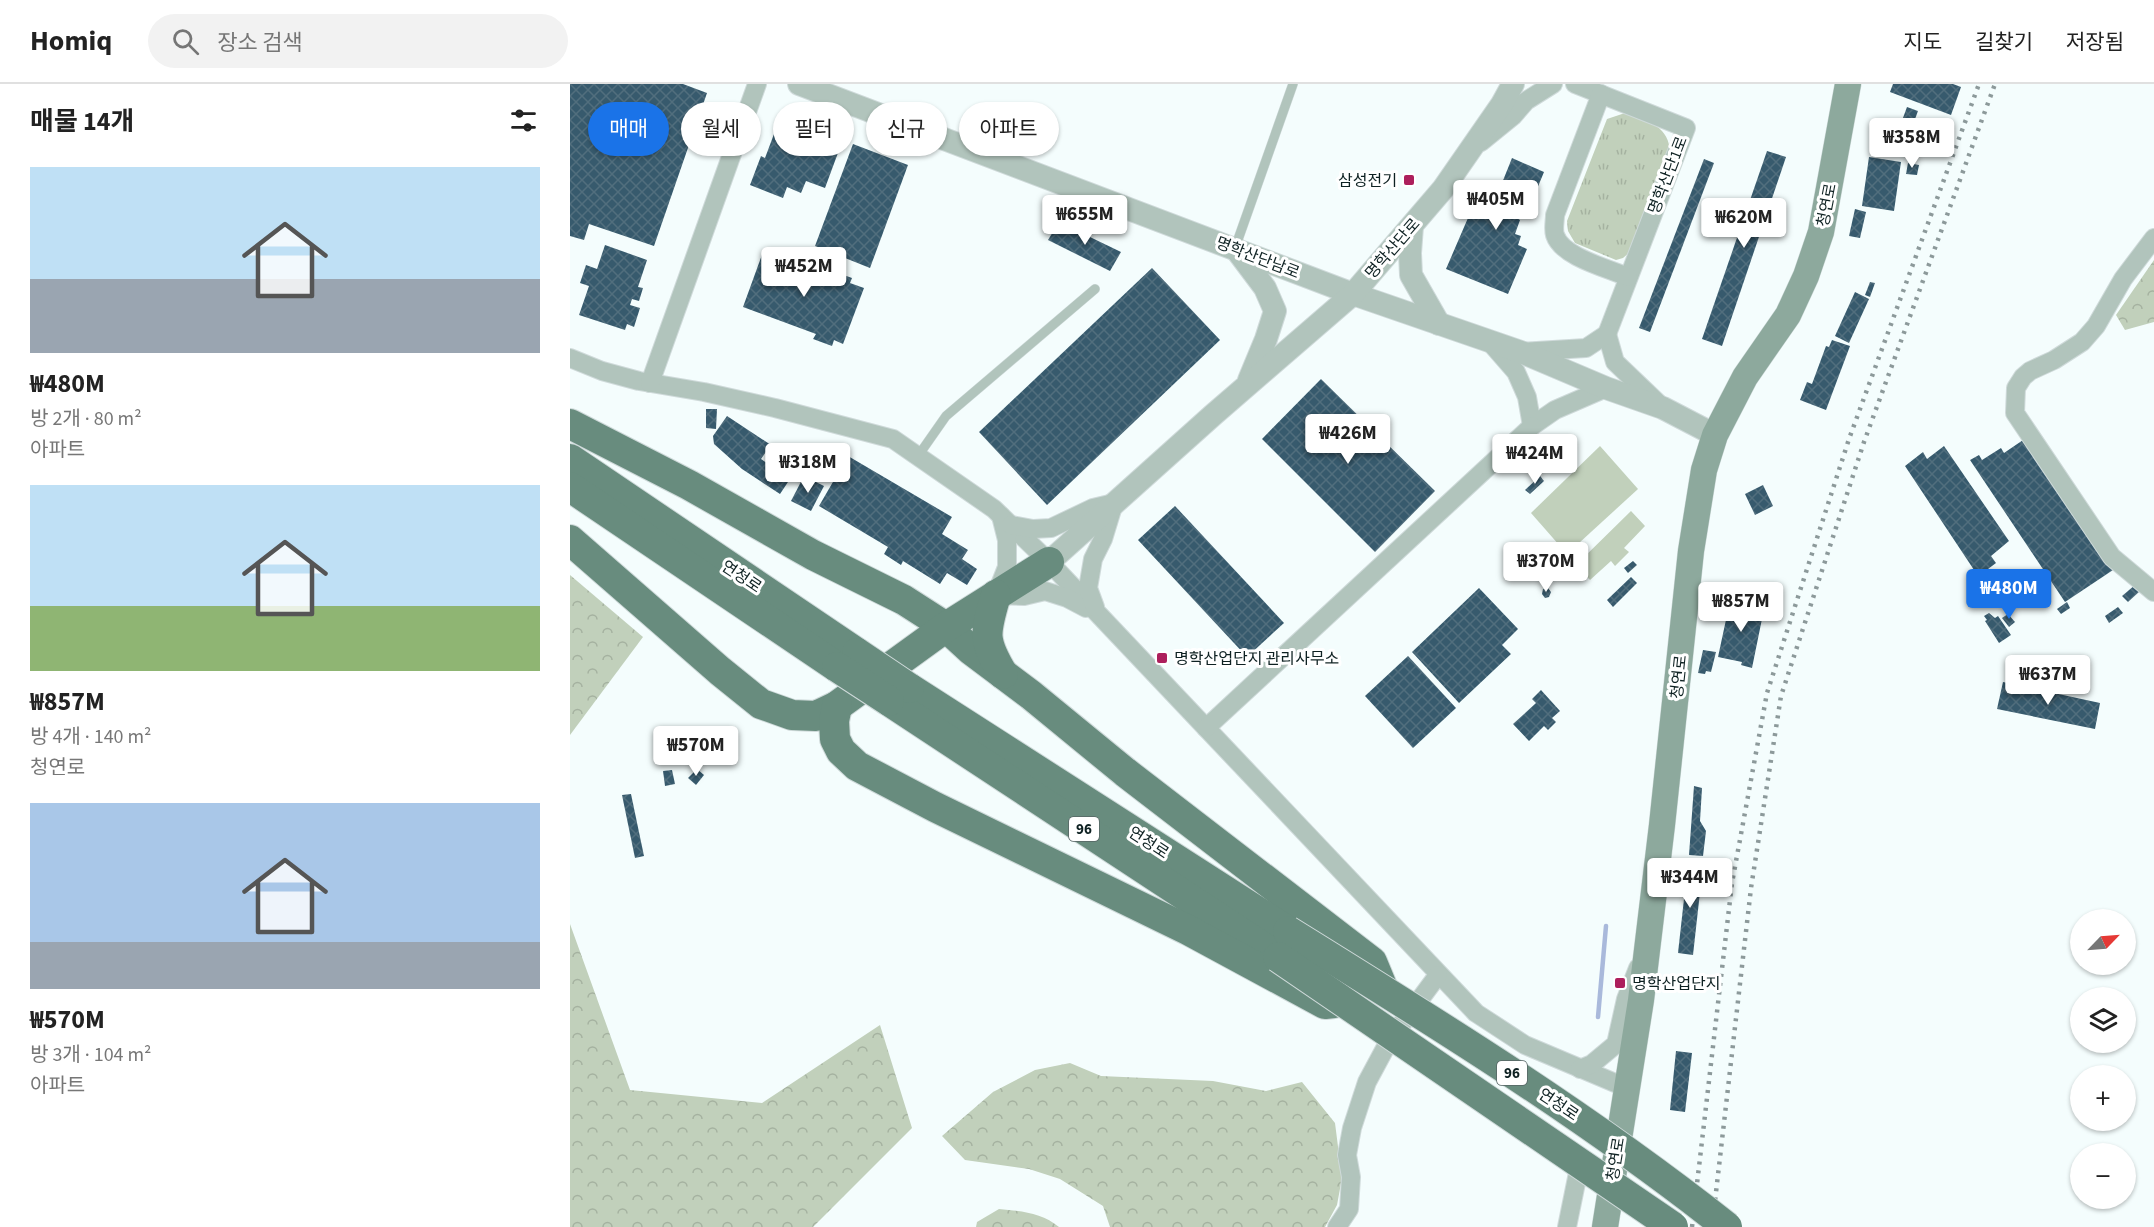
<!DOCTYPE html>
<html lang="ko">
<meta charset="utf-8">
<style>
body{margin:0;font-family:"Source Sans 3","Noto Sans KR",sans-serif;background:#f2f2f2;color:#222;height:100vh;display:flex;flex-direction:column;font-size:22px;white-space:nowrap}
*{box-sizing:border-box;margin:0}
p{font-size:20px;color:#767676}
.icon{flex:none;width:33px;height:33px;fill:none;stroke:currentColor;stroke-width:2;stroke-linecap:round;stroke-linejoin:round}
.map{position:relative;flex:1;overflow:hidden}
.drawer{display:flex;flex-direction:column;background:#fff;width:570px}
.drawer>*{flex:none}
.guide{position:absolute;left:18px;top:18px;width:570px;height:54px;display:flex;gap:12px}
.needle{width:39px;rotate:65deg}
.fabs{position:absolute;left:1500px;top:825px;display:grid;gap:12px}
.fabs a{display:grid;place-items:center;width:66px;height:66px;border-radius:50%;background:#fff;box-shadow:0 2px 4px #0004;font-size:30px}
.price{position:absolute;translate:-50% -51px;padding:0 14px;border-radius:6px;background:#fff;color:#222;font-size:20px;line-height:39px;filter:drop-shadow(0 2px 3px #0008)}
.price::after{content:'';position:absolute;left:50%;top:36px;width:18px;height:14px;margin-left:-9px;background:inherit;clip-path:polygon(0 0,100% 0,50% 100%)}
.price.active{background:#1a73e8;color:#fff}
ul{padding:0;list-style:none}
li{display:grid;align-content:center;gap:12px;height:318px;padding:0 30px}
li span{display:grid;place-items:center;height:186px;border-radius:0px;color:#555}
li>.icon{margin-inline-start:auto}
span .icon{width:108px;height:108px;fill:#fffc;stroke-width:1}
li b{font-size:26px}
h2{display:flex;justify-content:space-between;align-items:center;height:72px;padding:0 30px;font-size:26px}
.tag{padding:0 21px;border-radius:27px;background:#fff;box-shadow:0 2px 4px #0004;font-size:21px;line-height:54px}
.tag.active{background:#1a73e8;color:#fff}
header{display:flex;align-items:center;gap:36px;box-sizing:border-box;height:84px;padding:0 30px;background:#fff;border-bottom:2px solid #e0e0e0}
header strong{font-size:28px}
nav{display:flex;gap:33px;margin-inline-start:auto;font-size:21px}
.search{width:420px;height:54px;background:#f2f2f2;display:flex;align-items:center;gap:15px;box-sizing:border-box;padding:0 21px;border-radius:33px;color:#767676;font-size:22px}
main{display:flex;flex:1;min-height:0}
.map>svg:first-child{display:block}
.grass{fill:url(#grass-tufts)}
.forest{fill:url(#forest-crowns)}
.pitch{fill:#c1d0bb}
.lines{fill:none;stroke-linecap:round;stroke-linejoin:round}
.stream{stroke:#a9b9db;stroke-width:4.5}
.building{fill:url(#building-cross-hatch)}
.service-casing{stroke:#cfdada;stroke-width:10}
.minor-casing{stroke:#cfdada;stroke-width:20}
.tertiary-casing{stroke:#cfdada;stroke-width:24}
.secondary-casing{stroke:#cfdada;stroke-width:27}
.trunk-casing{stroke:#cfdada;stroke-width:32}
.service{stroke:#b1c4bc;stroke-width:9}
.minor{stroke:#b1c4bc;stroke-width:18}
.tertiary{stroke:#b1c4bc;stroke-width:22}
.secondary{stroke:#8da99d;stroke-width:26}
.trunk{stroke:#688c7e;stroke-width:30}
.rail{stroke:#8c999a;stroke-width:4.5;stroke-dasharray:3 6;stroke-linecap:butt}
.trunk-bridge-casing{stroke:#cfdada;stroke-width:32;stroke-linecap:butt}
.trunk-bridge{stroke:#688c7e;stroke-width:30}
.poi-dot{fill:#ad1f5c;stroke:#fff;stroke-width:2}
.labels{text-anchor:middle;stroke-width:6;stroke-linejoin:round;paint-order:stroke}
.shield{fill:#fff;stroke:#566464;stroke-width:1.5}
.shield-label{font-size:15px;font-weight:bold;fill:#0e2122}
.street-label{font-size:16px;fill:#0e2122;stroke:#fff}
.poi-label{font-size:16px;fill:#0e2122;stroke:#fff;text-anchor:start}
</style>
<header>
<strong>Homiq</strong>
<div class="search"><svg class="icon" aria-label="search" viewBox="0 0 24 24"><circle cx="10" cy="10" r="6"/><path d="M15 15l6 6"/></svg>장소 검색</div>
<nav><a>지도</a><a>길찾기</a><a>저장됨</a></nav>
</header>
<main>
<section class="drawer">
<h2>매물 14개<svg class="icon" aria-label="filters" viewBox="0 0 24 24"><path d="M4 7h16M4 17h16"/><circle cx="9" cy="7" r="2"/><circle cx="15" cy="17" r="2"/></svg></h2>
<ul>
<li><span style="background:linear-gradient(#bfe0f5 60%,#9aa5b1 0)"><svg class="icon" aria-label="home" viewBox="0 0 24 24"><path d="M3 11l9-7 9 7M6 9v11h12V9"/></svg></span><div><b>₩480M</b><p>방 2개 · 80 m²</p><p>아파트</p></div></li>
<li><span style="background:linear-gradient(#bfe0f5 65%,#8fb573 0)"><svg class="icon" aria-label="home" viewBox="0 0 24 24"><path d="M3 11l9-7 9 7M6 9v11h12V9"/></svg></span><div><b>₩857M</b><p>방 4개 · 140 m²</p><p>청연로</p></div></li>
<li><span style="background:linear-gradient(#a9c7e8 75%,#9aa5b1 0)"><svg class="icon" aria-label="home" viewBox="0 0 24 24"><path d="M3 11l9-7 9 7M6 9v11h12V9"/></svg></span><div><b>₩570M</b><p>방 3개 · 104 m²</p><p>아파트</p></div></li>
</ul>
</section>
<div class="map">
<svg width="1584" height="1143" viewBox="0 0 1584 1143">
<defs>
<pattern id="grass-tufts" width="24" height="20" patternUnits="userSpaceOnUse" patternTransform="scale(1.5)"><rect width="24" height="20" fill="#c1d0bb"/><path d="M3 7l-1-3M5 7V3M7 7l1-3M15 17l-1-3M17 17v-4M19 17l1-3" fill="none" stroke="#a5b2a0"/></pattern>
<pattern id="forest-crowns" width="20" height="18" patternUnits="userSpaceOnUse" patternTransform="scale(1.5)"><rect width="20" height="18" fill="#c1d0bb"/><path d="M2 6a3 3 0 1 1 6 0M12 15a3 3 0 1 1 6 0" fill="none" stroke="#a5b2a0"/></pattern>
<pattern id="building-cross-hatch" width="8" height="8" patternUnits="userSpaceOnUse" patternTransform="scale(1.5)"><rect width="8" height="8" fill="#375a6d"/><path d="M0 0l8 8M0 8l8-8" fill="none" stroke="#516e7d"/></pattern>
</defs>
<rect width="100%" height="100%" fill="#f4fdfd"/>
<path class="grass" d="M1055 29C1076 38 1096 39 1100 65L1060 168 1053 174 1046 176 1005 159 998 147 997 137 1037 35Z"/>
<g class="forest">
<path d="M1584 176V238L1555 246 1546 231Z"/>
<path d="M0 491 73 553 0 651Z"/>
<path d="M0 840 60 1006 192 1019 310 941 342 1044 243 1143H0Z"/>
<path d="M500 979 531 992 643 997 696 1007 732 998 765 1039 772 1094 767 1121 755 1143H540L533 1122 490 1095 459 1085 395 1076 372 1052 423 1008 465 986Z"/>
<path d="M429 1125C451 1127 472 1129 489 1143H406L407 1138Z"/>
</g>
<g class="pitch">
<path d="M1030 362 1068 405 997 470 961 429Z"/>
<path d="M1061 427 1075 442 1054 464 1059 468 1045 482 1041 477 1020 496 1006 481Z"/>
</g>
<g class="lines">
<path class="stream" d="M1028 933 1036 842"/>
</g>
<g class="building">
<path d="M0 0H113L137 9 84 162 19 140 14 156 0 152Z"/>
<path d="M1323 0H1383L1391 3 1381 31 1320 8Z"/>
<path d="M1337 23 1348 27 1341 46 1330 42Z"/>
<path d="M210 34 272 58 255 104 236 97 231 109 217 103 213 114 180 101 191 72 195 74Z"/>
<path d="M283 60 338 81 300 184 245 162Z"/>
<path d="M1197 67 1216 73 1152 262 1132 255Z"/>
<path d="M1299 73 1331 78 1324 127 1292 122Z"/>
<path d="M942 74 974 88 960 122 952 118 945 133 950 136 945 150 951 152 948 161 957 165 938 210 876 185 907 113 913 116 918 105 928 109Z"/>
<path d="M1134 75 1144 79 1080 248 1069 244Z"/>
<path d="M1338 79 1349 81 1347 91 1336 90Z"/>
<path d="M1285 125 1296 128 1290 154 1279 152Z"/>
<path d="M489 138 551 168 540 187 478 156Z"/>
<path d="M35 161 77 176 68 203 73 204 69 217 62 215 60 221 70 224 64 243 57 240 55 246 9 231 19 202 10 199 16 181 27 185Z"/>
<path d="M193 168 265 195 268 189 282 194 280 199 294 204 273 260 264 256 262 262 243 255 246 250 173 223Z"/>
<path d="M582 184 650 256 477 421 409 348Z"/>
<path d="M1300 198 1305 199 1300 213 1295 211Z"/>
<path d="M1285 208 1299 215 1279 259 1265 252Z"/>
<path d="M1262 256 1280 262 1256 326 1230 316 1237 298 1242 300 1256 262 1259 263Z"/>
<path d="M751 295 865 407 805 468 692 355Z"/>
<path d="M136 325H147L146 345 136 344Z"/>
<path d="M157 332 201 361 191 375 220 395 210 410 172 385 144 360 143 352Z"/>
<path d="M1456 354 1543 486 1495 518 1400 376 1409 371 1412 376 1431 364 1434 369Z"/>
<path d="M1374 362 1439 457 1421 472 1426 479 1418 485 1423 492 1414 501 1335 382 1353 368 1357 375Z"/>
<path d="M278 372 382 433 372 450 398 466 392 475 407 485 397 501 377 489 370 500 333 477 331 481 314 470 318 463 249 422Z"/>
<path d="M234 392 254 402 241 427 221 417Z"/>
<path d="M970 392 974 397 960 410 955 406Z"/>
<path d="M1193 401 1203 422 1185 431 1175 410Z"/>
<path d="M605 422 714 539 677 573 568 456Z"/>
<path d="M1063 477 1067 481 1058 489 1054 484Z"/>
<path d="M1061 493 1067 499 1043 523 1037 516Z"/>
<path d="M1565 501 1570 507 1558 518 1552 512Z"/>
<path d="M909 504 948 545 932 561 941 570 889 619 842 568Z"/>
<path d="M978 504 981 508 979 513 975 514 972 510 973 505Z"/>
<path d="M1160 517 1194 525 1182 584 1171 581 1172 578 1148 573Z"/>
<path d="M1497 518 1500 524 1491 530 1487 525Z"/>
<path d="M1548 523 1553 529 1539 539 1535 532Z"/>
<path d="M1419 529 1425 534 1428 532 1441 551 1429 559 1415 537 1417 536 1414 532Z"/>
<path d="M1438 530 1445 538 1439 543 1432 534Z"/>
<path d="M1133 566 1146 568 1141 588 1136 587 1135 590 1128 589Z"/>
<path d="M838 572 886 624 843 664 795 612Z"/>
<path d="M1433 598 1530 619 1525 645 1427 625Z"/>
<path d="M971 606 990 627 982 634 986 638 978 646 974 642 959 657 943 640 966 619 962 615Z"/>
<path d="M127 685 134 691 126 701 118 694Z"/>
<path d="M102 686 105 700 95 702 93 687Z"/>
<path d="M1124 702 1132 704 1130 737 1136 747 1133 772 1119 771Z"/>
<path d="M61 710 74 772 65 774 52 711Z"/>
<path d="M1118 779 1133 781 1123 871 1108 869Z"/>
<path d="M1106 967 1122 969 1115 1028 1100 1026Z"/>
</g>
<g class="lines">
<g class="service-casing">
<g id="service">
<path d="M665 164 723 0"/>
<path d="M348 372 376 332 525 205"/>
</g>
</g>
<g class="minor-casing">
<g id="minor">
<path d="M1005 0 1116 44 1037 250"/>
<path d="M1031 10 985 131C985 137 983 145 985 151 992 173 1037 184 1058 193"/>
<path d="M911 58 943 32 956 17 983 0"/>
<path d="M1584 154 1553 195 1526 242 1512 258 1484 276 1460 287 1453 293 1446 304 1445 329 1542 473 1584 508"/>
<path d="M1037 250 1045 278 1090 321"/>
<path d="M919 257 946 288 957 313 962 342 985 326 1036 304"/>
<path d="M951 268 1016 264 1037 250"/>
<path d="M0 274 32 287 69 297 134 308 205 324 323 355 424 425 479 478 906 929 955 961 1057 1004"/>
<path d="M80 299 187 0"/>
<path d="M431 432 437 456V483L426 511 454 512 475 507 497 514 516 524"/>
<path d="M441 441 463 445 481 444 523 424 544 419 533 455 523 475 518 504 525 523"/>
<path d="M636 644 962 342"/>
<path d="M1010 985 1022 980 1046 960 1056 915 1068 884"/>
<path d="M767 1143 779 1125 781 1093 777 1071 782 1044 797 998 819 957 868 891"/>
<path d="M997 1143 1010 1079"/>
</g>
</g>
<g class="tertiary-casing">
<g id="tertiary">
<path d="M229 0 783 210 951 268 1036 304 1093 324 1145 351"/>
<path d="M842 142 840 169 841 191 869 240"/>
<path d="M665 164 695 204 705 227 696 255 679 296"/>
<path d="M479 478 643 331 783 210 873 105 932 20 943 0"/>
</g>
</g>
<g class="secondary-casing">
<path id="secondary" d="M1035 1143 1071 916 1092 741 1121 467 1134 386 1145 351 1175 293 1218 231 1236 192 1251 148 1278 0"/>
</g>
<g class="trunk-casing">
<g id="trunk">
<path d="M0 340 119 401 243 471 334 516 376 543 401 566 461 611 555 688 802 878 814 907"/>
<path d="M0 375 287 569"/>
<path d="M0 403 267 583"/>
<path d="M0 456 150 587 191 620 222 631 246 632 267 622 376 543 479 478"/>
<path d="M426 511C415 549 412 555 433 590"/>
<path d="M339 604 718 847"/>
<path d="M319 617 708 873"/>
<path d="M267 622 264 637 265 655 271 667 287 682 365 723 618 846 755 920 764 919"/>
</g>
</g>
<use href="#service" class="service"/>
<use href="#minor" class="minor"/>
<use href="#tertiary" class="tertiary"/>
<use href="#secondary" class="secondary"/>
<use href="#trunk" class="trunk"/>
<g class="rail">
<path d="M1122 1143 1162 799 1197 609 1279 355 1409 0"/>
<path d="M1142 1143 1181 804 1211 612 1294 358 1425 0"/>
</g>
<g class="trunk-bridge-casing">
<g id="trunk-bridge">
<path d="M287 569 339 604"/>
<path d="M267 583 319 617"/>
<path d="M718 847C868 940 1018 1033 1157 1143"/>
<path d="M708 873 1103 1143"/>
</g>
</g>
<use href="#trunk-bridge" class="trunk-bridge"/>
</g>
<g class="poi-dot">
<rect x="833" y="90" width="12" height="12" rx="3"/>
<rect x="586" y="568" width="12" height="12" rx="3"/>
<rect x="1044" y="893" width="12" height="12" rx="3"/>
</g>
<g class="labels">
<g class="shield">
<rect x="499" y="733" width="30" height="24" rx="4.5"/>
<rect x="927" y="977" width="30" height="24" rx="4.5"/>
</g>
<g class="shield-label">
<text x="514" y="750">96</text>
<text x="942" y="994">96</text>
</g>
<g class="street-label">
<text transform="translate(1097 91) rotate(-69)" y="6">명학산단1로</text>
<text transform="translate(1256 121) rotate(-79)" y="6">청연로</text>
<text transform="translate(822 164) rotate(-49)" y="6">명학산단로</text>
<text transform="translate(688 173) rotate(21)" y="6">명학산단남로</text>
<text transform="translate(172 492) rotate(34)" y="6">연청로</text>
<text transform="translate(1108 593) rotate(-84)" y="6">청연로</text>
<text transform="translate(579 758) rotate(33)" y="6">연청로</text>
<text transform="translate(989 1020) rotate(34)" y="6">연청로</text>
<text transform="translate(1045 1075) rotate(-81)" y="6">청연로</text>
</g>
<g class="poi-label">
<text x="827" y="102" text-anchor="end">삼성전기</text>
<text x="604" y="580">명학산업단지 관리사무소</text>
<text x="1062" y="905">명학산업단지</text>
</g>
</g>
</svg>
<div class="fabs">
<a><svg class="needle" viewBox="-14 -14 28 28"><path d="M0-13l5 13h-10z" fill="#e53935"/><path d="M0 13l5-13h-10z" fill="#767676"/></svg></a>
<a><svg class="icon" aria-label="layers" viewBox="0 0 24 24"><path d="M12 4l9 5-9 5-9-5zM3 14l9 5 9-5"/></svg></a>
<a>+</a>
<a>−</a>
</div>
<b class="price" style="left:1342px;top:85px">₩358M</b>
<b class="price" style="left:926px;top:147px">₩405M</b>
<b class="price" style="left:515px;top:162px">₩655M</b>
<b class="price" style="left:1174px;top:165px">₩620M</b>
<b class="price" style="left:234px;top:214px">₩452M</b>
<b class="price" style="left:778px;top:381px">₩426M</b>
<b class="price" style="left:965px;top:401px">₩424M</b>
<b class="price" style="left:238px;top:410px">₩318M</b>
<b class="price" style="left:976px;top:509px">₩370M</b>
<b class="price active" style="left:1439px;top:536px">₩480M</b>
<b class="price" style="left:1171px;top:549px">₩857M</b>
<b class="price" style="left:1478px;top:622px">₩637M</b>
<b class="price" style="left:126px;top:693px">₩570M</b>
<b class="price" style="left:1120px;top:825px">₩344M</b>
<div class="guide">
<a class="tag active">매매</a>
<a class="tag">월세</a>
<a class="tag">필터</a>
<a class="tag">신규</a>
<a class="tag">아파트</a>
</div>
</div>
</main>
